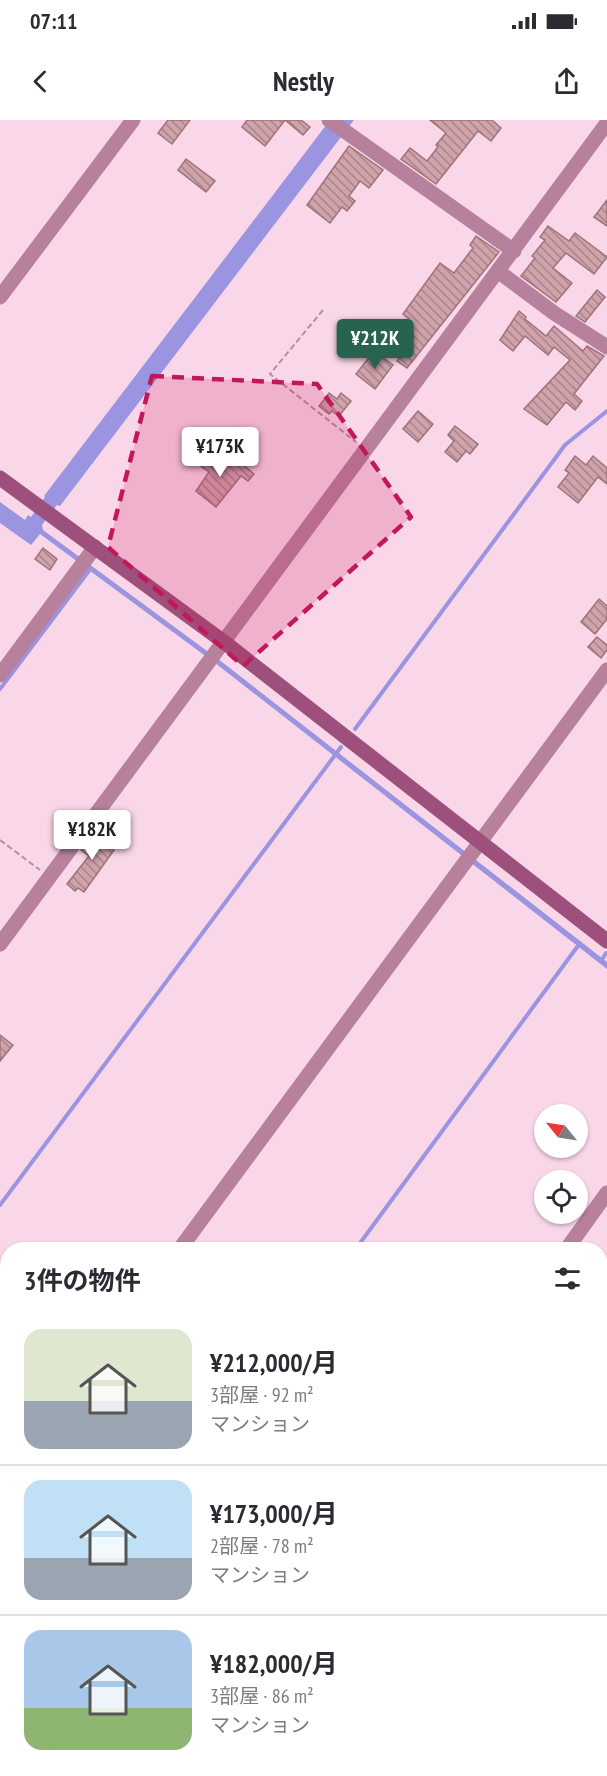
<!DOCTYPE html>
<html lang="ja">
<meta charset="utf-8">
<style>
body{margin:0;font-family:"PT Sans Narrow","Noto Sans JP",sans-serif;background:#f7f7f7;color:#2b2b33;height:100vh;display:flex;flex-direction:column;font-size:22px;white-space:nowrap}
*{box-sizing:border-box;margin:0}
p{font-size:20px;color:#7c7c81}
.icon{flex:none;width:33px;height:33px;fill:none;stroke:currentColor;stroke-width:2;stroke-linecap:round;stroke-linejoin:round}
.map{position:relative;flex:1;overflow:hidden}
.side{position:absolute;left:0px;top:1122px;width:608px;height:534px;display:flex;flex-direction:column;background:#fff;border-radius:24px 24px 0 0;box-shadow:0 2px 4px #0004}
.side>*{flex:none}
.needle{width:39px;rotate:300deg}
.buttons{position:absolute;left:534px;top:984px;display:grid;gap:12px}
.buttons a{display:grid;place-items:center;width:54px;height:54px;border-radius:50%;background:#fff;box-shadow:0 2px 4px #0004;font-size:30px}
.price{position:absolute;translate:-50% -51px;padding:0 14px;border-radius:6px;background:#fff;color:#222;font-size:20px;line-height:39px;filter:drop-shadow(0 2px 3px #0008)}
.price::after{content:'';position:absolute;left:50%;top:36px;width:18px;height:14px;margin-left:-9px;background:inherit;clip-path:polygon(0 0,100% 0,50% 100%)}
.price.active{background:#27634e;color:#fff}
ul{padding:0;list-style:none}
li{display:flex;align-items:center;gap:18px;height:150px;padding:0 24px}
li+li{border-top:2px solid #e1e1e2}
li span{display:grid;place-items:center;flex:none;width:168px;height:120px;border-radius:18px;color:#555}
li>.icon{margin-inline-start:auto}
span .icon{width:72px;height:72px;fill:#fffc;stroke-width:1}
li b{font-size:26px}
h2{display:flex;justify-content:space-between;align-items:center;height:72px;padding:0 24px;font-size:26px}
.status{display:flex;justify-content:space-between;align-items:center;height:42px;padding:0 30px;background:#fff;direction:ltr}
.status svg{height:16px;fill:currentColor}
header{display:flex;justify-content:space-between;align-items:center;height:78px;padding:0 24px;background:#fff;font-size:27px;font-weight:700}
.map>svg:first-child{display:block}
.water{fill:#9b94e0}
.lines{fill:none;stroke-linecap:round;stroke-linejoin:round}
.stream{stroke:#9b94e0;stroke-width:4}
.building{fill:url(#building-back-hatch);stroke:#9e737a;stroke-width:1.5}
.path{stroke:#ae92a0;stroke-width:2;stroke-dasharray:6 3;stroke-linecap:butt}
.street{stroke:#b7819d;stroke-width:15}
.secondary{stroke:#9d507b;stroke-width:15}
.marked{fill:#c2185b;fill-opacity:0.2;stroke:#c2185b;stroke-width:4.5;stroke-dasharray:12 8;stroke-linejoin:round}
</style>
<div class="status"><b>07:11</b><svg viewBox="0 0 49 12"><path d="M0 12V9h3v3zM5 12V6h3v6zM10 12V3h3v9zM15 12V0h3v12zM26 1h20v11H26zM47 4h2v5h-2z"/></svg></div>
<header><svg class="icon" aria-label="back" viewBox="0 0 24 24"><path d="M15 5l-7 7 7 7"/></svg>Nestly<svg class="icon" aria-label="share" viewBox="0 0 24 24"><path d="M12 15V3M7 8l5-5 5 5M5 13v7h14v-7"/></svg></header>
<div class="map">
<svg width="607" height="1656" viewBox="0 0 607 1656">
<defs>
<pattern id="building-back-hatch" width="6" height="6" patternUnits="userSpaceOnUse" patternTransform="scale(1.5)"><rect width="6" height="6" fill="#d0a2aa"/><path d="M-1 5l2 2M0 0l6 6M5-1l2 2" fill="none" stroke="#a9848b"/></pattern>
</defs>
<rect width="100%" height="100%" fill="#fad7e8"/>
<g class="water">
<path d="M330 0H354L60 386 57 385 42 405 43 410 222 542 607 842V849L219 546 40 414 31 425 0 403V382L25 400 28 395 31 397 45 377 44 376Z"/>
<path d="M607 1350V1393L600 1402V1359Z"/>
</g>
<g class="lines">
<g class="stream">
<path d="M0 569 91 448"/>
<path d="M355 609 565 325 607 291"/>
<path d="M601 841 606 833"/>
<path d="M0 1085 341 627"/>
<path d="M355 1130 580 823"/>
<path d="M0 1577 8 1570"/>
</g>
</g>
<g class="building">
<path d="M168 0H190L172 24 158 13Z"/>
<path d="M247 0H301L310 7 303 15 285 0 265 26 242 7Z"/>
<path d="M430 0H492L501 8 491 21 478 11 436 64 401 39 410 28 427 41 438 27 436 25 446 13Z"/>
<path d="M349 26 383 50 369 68 360 61 349 76 355 81 347 91 342 87 330 103 307 85Z"/>
<path d="M186 39 215 61 206 72 178 50Z"/>
<path d="M607 80V106L594 97Z"/>
<path d="M548 106 569 121 575 113 607 137 594 154 566 133 553 148 572 163 556 182 521 156 535 138 532 136 545 120 540 117Z"/>
<path d="M476 116 499 132 407 248 397 241 414 218 410 215 413 211 405 205 409 199 403 194 440 143 454 153 473 128 470 125Z"/>
<path d="M597 170 605 177 585 202 576 196Z"/>
<path d="M519 191 526 197 525 199 546 216 554 206 583 231 587 226 604 236 574 274 582 281 575 290 566 282 547 305 524 289 570 240 554 227 548 235 525 216 513 231 500 220Z"/>
<path d="M374 231 393 245 375 269 356 254Z"/>
<path d="M329 273 337 279 341 273 351 281 339 296 332 291 329 294 319 286Z"/>
<path d="M418 291 433 304 418 322 403 309Z"/>
<path d="M455 306 478 324 470 334 466 331 457 342 445 332 454 321 448 315Z"/>
<path d="M209 330 230 347 236 339 254 354 248 361 241 356 216 387 196 371 209 352 198 344Z"/>
<path d="M575 336 586 345 593 336 607 348V364L598 357 578 383 558 367 569 353 565 350Z"/>
<path d="M43 428 57 439 50 450 35 439Z"/>
<path d="M599 479 607 486V499L595 514 581 502Z"/>
<path d="M597 517 607 525V530L601 538 588 527Z"/>
<path d="M97 710 115 724 112 728 114 730 84 772 78 768 75 771 67 764 89 736 81 730Z"/>
<path d="M0 915 13 925 0 941Z"/>
</g>
<g class="lines">
<g class="path">
<path d="M323 190 270 254 356 322"/>
<path d="M0 720 40 750"/>
</g>
<g class="street">
<path d="M329 0 514 131"/>
<path d="M499 152 554 193 607 227"/>
<path d="M0 177 133 0"/>
<path d="M0 555 95 427"/>
<path d="M0 824 607 3"/>
<path d="M179 1130 607 550"/>
<path d="M566 1130 607 1073"/>
<path d="M0 1197 8 1202"/>
<path d="M600 1341 607 1331"/>
<path d="M0 1381 8 1373"/>
<path d="M492 1648 500 1656"/>
<path d="M139 1656 146 1648"/>
<path d="M353 1656 360 1648"/>
</g>
<path class="secondary" d="M0 358 224 522 607 821"/>
</g>
<path class="marked" d="M152 256 317 264 411 397 243 546 108 427Z"/>
</svg>
<div class="buttons">
<a><svg class="needle" viewBox="-14 -14 28 28"><path d="M0-13l5 13h-10z" fill="#e53935"/><path d="M0 13l5-13h-10z" fill="#7c7c81"/></svg></a>
<a><svg class="icon" aria-label="locate" viewBox="0 0 24 24"><circle cx="12" cy="12" r="6"/><path d="M12 2v4M12 18v4M2 12h4M18 12h4"/></svg></a>
</div>
<b class="price active" style="left:375px;top:250px">¥212K</b>
<b class="price" style="left:220px;top:358px">¥173K</b>
<b class="price" style="left:92px;top:741px">¥182K</b>
<section class="side">
<h2>3件の物件<svg class="icon" aria-label="filters" viewBox="0 0 24 24"><path d="M4 7h16M4 17h16"/><circle cx="9" cy="7" r="2"/><circle cx="15" cy="17" r="2"/></svg></h2>
<ul>
<li><span style="background:linear-gradient(#dfe7d0 60%,#9aa5b1 0)"><svg class="icon" aria-label="home" viewBox="0 0 24 24"><path d="M3 11l9-7 9 7M6 9v11h12V9"/></svg></span><div><b>¥212,000/月</b><p>3部屋 · 92 m²</p><p>マンション</p></div></li>
<li><span style="background:linear-gradient(#bfe0f5 65%,#9aa5b1 0)"><svg class="icon" aria-label="home" viewBox="0 0 24 24"><path d="M3 11l9-7 9 7M6 9v11h12V9"/></svg></span><div><b>¥173,000/月</b><p>2部屋 · 78 m²</p><p>マンション</p></div></li>
<li><span style="background:linear-gradient(#a9c7e8 65%,#8fb573 0)"><svg class="icon" aria-label="home" viewBox="0 0 24 24"><path d="M3 11l9-7 9 7M6 9v11h12V9"/></svg></span><div><b>¥182,000/月</b><p>3部屋 · 86 m²</p><p>マンション</p></div></li>
</ul>
</section>
</div>
